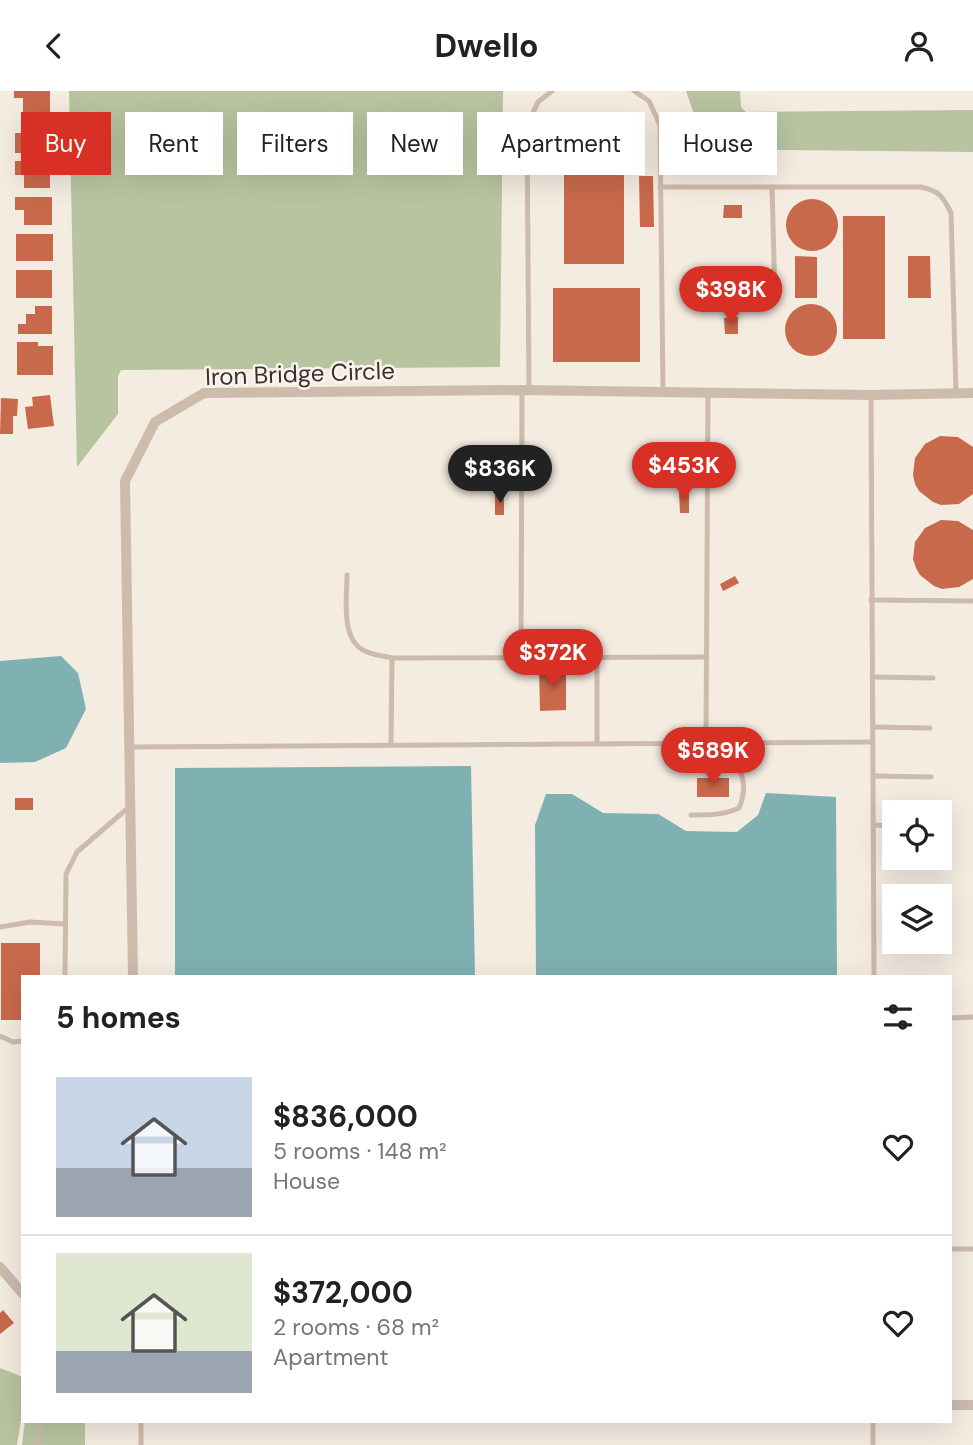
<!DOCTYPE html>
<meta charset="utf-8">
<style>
body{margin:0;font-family:"DM Sans",sans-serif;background:#f6f6f6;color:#222;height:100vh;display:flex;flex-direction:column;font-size:26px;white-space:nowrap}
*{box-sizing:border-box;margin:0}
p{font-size:23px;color:#767676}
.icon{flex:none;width:38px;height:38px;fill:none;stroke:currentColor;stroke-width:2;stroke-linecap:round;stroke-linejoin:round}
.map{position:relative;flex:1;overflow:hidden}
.drawer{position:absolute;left:21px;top:884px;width:931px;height:448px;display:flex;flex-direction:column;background:#fff;border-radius:0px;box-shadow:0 7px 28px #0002}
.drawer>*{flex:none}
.guide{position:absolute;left:21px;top:21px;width:931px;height:63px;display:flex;gap:14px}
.fabs{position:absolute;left:882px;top:709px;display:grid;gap:14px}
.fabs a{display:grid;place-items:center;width:70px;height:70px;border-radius:0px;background:#fff;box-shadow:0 7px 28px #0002;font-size:35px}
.price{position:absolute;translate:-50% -60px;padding:0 16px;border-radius:24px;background:#d93025;color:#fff;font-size:23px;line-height:46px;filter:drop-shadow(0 2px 4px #0008)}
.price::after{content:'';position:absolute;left:50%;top:42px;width:21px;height:16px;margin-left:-10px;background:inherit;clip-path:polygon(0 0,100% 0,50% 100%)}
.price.on{background:#222;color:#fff}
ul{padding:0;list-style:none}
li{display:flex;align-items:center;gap:21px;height:175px;padding:0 35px}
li+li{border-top:2px solid #e0e0e0}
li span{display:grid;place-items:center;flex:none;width:196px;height:140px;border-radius:0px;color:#555}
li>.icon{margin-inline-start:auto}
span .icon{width:84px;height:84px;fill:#fffc;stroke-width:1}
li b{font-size:30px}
h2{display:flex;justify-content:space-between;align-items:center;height:84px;padding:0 35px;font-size:30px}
.tag{padding:0 24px;border-radius:0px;background:#fff;box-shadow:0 7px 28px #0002;font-size:24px;line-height:63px}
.tag.on{background:#d93025;color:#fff}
header{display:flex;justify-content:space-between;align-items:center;height:91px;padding:0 35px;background:#fff;font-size:32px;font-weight:700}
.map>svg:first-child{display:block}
.green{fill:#b8c4a0}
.water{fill:#7fb0b2}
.building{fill:#c8694b}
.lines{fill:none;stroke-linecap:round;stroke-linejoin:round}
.lane{stroke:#cdbbac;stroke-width:5}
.street{stroke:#cdbbac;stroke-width:10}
.labels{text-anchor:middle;stroke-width:5;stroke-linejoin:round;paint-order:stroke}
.street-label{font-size:24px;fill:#3b302b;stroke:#fbf5ee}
</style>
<header><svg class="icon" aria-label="back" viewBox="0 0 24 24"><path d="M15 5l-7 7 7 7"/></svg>Dwello<svg class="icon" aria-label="person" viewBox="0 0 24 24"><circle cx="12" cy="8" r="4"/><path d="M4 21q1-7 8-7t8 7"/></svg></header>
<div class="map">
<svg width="973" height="1354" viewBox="0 0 973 1354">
<rect width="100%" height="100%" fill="#f4ebe1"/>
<g class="green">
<path d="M69 0H503L500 276 121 279 118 285V323L77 376Z"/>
<path d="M686 0H740L741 16 746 21 973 19V61L698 58 694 23Z"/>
<path d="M0 1277 23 1286V1317L17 1354H0Z"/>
<path d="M25 1330H85V1354H22Z"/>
</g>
<g class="water">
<path d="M61 565 78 582 86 618 66 657 35 671 0 672V570Z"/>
<path d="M471 675 475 885H175V677Z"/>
<path d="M766 702 836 706 837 885H536L535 734 546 703H572L603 722 658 723 686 740 737 741 758 724Z"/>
</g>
<g class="building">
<path d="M14 0H50V25H23V7H14Z"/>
<path d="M22 34H55V51H60V62H15V42H22Z"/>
<rect x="564" y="56" width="60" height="117"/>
<path d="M15 70H50V97H24V84H15Z"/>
<path d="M639 85H653L654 136H640Z"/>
<path d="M15 106H52V134H24V119H15Z"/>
<circle cx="812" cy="134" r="26"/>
<path d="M724 114H742V127H723Z"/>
<rect x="843" y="125" width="42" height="123"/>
<rect x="16" y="143" width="37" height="27"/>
<path d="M795 165 817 166V207H795Z"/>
<path d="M908 165H930L931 207H908Z"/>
<rect x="16" y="179" width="36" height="28"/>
<rect x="553" y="197" width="87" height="74"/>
<circle cx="811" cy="239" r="26"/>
<path d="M35 215H52V243H18V233H26V223H35Z"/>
<path d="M738 226V243H725L724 227Z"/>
<path d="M17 251H38V255H53V284H17Z"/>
<path d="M50 304 54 335 28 338 25 316 33 315 32 306Z"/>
<path d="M1 307 18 308 17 325H13V343H0Z"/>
<path d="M940 345 958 346 973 356V403L959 413 941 414 933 411 919 400 915 393 913 384 915 367 925 353Z"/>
<path d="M679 401H689V422H680Z"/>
<rect x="495" y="403" width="9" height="21"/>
<path d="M941 429 958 430 973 439V488L959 496 942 498 934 495 920 484 916 477 913 468 915 451 925 437Z"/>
<path d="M735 485 739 492 723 500 720 493Z"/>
<path d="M566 576V619L540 620 539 577Z"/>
<rect x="697" y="687" width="32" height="19"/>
<rect x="15" y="707" width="18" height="12"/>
<path d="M1 852H40V886H23V929H1Z"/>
<path d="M3 1219 14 1232 0 1243V1222Z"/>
</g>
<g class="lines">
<g class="lane">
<path d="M634 0 649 10 660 34 663 300"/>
<path d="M660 96H921C939 100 943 105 951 122L956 302"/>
<path d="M772 96 775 206"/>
<path d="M529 299 527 34 538 11 552 0"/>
<path d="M871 304 874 886"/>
<path d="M347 484C347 506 340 549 365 560 373 564 383 565 392 567L707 566"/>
<path d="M871 509 973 510"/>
<path d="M597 566V653"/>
<path d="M521 567 522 299"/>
<path d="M872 586 933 587"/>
<path d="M873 636 930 637"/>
<path d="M706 652 708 301"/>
<path d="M391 654 392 567"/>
<path d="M131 656 872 651"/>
<path d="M873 685 931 686"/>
<path d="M691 724C709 724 724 724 739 717 751 689 738 673 721 652"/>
<path d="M873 734 894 735"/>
<path d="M0 836 30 831 64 833"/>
<path d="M65 886 66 783 77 761 129 716"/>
<path d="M950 927 973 926"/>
<path d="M0 945 13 951 23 950"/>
<path d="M950 1158H973"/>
<path d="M141 1330V1354"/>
<path d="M37 1354 41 1330"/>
<path d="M873 1354V1330"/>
</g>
<g class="street">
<path d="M133 886 125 390 155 331 204 302 522 299 871 304 973 302"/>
<path d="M0 1176 23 1203"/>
<path d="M950 1314H973"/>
</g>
</g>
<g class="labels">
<g class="street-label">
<text transform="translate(300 283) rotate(-2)" y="8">Iron Bridge Circle</text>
</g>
</g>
</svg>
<div class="fabs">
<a><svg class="icon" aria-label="locate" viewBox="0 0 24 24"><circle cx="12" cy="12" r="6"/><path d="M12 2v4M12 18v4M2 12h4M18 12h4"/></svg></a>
<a><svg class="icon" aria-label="layers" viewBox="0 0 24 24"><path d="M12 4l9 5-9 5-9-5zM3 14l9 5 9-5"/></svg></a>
</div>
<b class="price" style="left:731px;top:235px">$398K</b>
<b class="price" style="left:684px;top:411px">$453K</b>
<b class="price on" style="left:500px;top:414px">$836K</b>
<b class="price" style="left:553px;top:598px">$372K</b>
<b class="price" style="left:713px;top:696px">$589K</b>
<div class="guide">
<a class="tag on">Buy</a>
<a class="tag">Rent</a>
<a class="tag">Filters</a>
<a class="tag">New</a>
<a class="tag">Apartment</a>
<a class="tag">House</a>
</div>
<section class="drawer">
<h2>5 homes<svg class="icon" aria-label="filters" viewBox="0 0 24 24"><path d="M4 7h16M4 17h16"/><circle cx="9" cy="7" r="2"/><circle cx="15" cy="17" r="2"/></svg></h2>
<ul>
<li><span style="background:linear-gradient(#c9d6e8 65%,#9aa5b1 0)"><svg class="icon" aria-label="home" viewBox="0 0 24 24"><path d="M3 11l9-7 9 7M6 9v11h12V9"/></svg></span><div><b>$836,000</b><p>5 rooms · 148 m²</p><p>House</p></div><svg class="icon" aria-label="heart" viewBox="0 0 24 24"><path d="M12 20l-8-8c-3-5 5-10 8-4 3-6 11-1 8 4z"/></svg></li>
<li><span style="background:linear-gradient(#dfe7d0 70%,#9aa5b1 0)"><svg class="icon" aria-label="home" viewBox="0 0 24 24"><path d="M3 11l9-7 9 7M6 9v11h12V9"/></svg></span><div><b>$372,000</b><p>2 rooms · 68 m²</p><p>Apartment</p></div><svg class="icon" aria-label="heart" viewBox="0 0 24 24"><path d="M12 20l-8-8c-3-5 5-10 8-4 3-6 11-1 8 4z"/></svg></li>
</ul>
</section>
</div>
